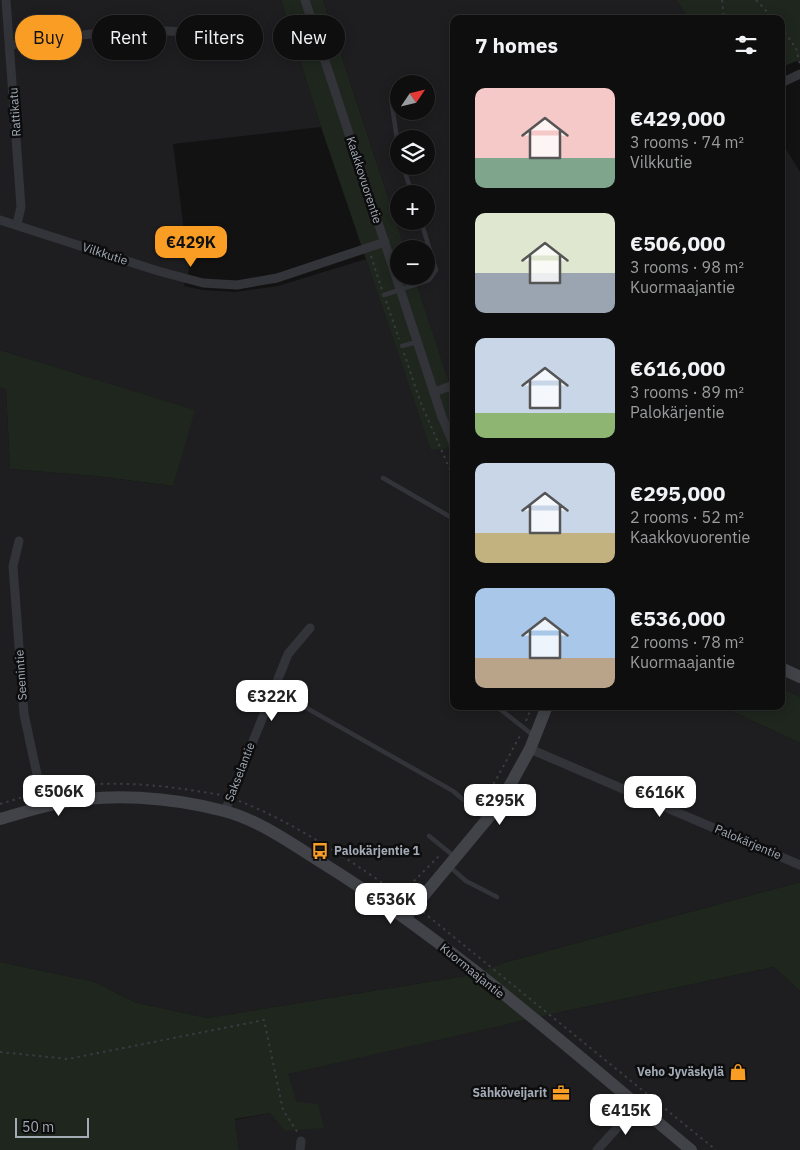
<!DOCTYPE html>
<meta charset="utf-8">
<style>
body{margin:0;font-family:"IBM Plex Sans",sans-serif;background:#1c1c1c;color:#f1f3f6;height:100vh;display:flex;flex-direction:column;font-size:19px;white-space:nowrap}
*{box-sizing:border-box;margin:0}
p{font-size:16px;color:#9b9c9e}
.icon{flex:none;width:28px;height:28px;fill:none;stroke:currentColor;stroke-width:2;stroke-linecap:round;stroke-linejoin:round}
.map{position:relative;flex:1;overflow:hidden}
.sheet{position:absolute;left:450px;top:15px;width:335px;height:695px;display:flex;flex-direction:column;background:#0e0e0e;border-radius:10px;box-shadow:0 2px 12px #0003,0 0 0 1px #2e2e2e}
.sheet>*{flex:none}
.banner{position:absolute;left:15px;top:15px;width:360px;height:45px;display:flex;gap:10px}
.needle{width:32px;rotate:55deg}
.buttons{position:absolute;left:390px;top:75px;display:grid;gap:10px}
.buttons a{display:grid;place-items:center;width:45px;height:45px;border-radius:50%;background:#0e0e0e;box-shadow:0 2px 12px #0003,0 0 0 1px #2e2e2e;font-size:25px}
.scale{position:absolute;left:15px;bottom:12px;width:74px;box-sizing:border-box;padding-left:5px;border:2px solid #a2aab5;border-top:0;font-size:14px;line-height:18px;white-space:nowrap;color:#a2aab5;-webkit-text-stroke:4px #0d0d0e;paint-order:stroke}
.price{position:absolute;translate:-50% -42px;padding:0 11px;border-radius:10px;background:#fff;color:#222;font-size:16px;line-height:32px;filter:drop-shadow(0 1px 2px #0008)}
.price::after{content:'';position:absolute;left:50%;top:30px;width:15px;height:11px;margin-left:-8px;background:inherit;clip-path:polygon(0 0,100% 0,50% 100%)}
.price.active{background:#f99d24;color:#111}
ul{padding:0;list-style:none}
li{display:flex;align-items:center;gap:15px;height:125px;padding:0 25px}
li span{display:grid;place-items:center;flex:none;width:140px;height:100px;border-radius:10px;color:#555}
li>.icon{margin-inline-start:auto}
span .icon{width:60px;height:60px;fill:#fffc;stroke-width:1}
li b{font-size:21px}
h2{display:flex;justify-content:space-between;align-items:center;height:60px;padding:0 25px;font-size:21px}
.chip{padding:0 18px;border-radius:22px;background:#0e0e0e;box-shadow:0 2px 12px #0003,0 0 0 1px #2e2e2e;font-size:18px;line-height:45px}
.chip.active{background:#f99d24;color:#111}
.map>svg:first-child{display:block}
.built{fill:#1e1e20;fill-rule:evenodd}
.green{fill:#1e261e}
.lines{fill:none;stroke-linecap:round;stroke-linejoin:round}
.path{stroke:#393b40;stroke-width:2;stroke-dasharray:2.5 4;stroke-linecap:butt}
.lane{stroke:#333439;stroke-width:4.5}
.street{stroke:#333439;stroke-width:9}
.secondary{stroke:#414349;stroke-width:12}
.labels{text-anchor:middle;stroke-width:5;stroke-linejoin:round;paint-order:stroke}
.street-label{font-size:12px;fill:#a2aab5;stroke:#0d0d0e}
.poi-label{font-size:12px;font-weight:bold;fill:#a2aab5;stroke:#0d0d0e;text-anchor:end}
</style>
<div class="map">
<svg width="800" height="1150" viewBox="0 0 800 1150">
<rect width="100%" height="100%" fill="#121213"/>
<g class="built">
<path d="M0 0H281L321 127 173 144 189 270 184 286 203 290 235 292 278 286 366 259 431 449 454 448V706H721L800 743V882L507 962 465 976 207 1018 134 1002 95 982 0 962V387L6 389 10 469 96 476 172 486 194 410 0 350Z"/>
<path d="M323 0H676L689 19H454V397L414 276H426V249H405ZM399 84H426V111H399ZM399 139H426V166H399ZM399 194H426V221H399Z"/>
<path d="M781 141 800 172V697L781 688Z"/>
<path d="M774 967 800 991V1150H239L235 1120 270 1113 297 1102 287 1074 557 1013Z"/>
</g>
<g class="green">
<path d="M281 0H323L405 249H399V276H414L454 397V448L431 450 321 127Z"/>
<path d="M676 0H800V60L781 67V19H689Z"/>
<path d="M0 350 195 410 173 486 96 476 10 469 6 389 0 387Z"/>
<path d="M781 688 800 697V743L721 706H781Z"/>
<path d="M800 882V991L774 967 557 1013 288 1074 297 1102 318 1104 324 1128 285 1131 270 1113 235 1119 239 1150H0V962L95 982 134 1002 207 1018 465 976 507 962Z"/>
</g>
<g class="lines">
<g class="path">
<path d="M722 0 724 19"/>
<path d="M756 0 774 19"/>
<path d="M781 27 796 48 800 64"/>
<path d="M371 256 382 290"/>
<path d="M386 301 399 339"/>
<path d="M404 353 420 401 454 479"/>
<path d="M526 721 532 706"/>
<path d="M49 790C107 778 163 785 221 795"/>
<path d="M239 801C296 823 357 865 407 900"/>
<path d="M0 804 33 794"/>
<path d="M481 807 521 734"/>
<path d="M400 895 441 854"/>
<path d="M423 912 716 1150"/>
<path d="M0 1052 68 1059 264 1020 283 1110 298 1133"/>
</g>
<g class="lane">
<path d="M391 98 399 153"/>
<path d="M403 166 412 194"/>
<path d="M384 295 429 280 436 270 421 221"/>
<path d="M402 346 417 342"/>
<path d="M383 478 454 519"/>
<path d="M273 689 453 791 486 819"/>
<path d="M496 706 534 736"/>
<path d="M429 836 455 857"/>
<path d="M450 867 466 881 497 897"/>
</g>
<g class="street">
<path d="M6 0 21 207 17 224"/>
<path d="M305 0 442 417 454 445"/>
<path d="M10 45C69 37 133 25 193 33"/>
<path d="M781 83 800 74"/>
<path d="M0 220 158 271 203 283 237 285 277 278 385 242"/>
<path d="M434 392 454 385"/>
<path d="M19 541 13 566 24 714 44 807"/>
<path d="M530 749 800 865"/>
<path d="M225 811 288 654 310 628"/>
<path d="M300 1150 301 1141"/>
<path d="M597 1150 637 1106"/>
</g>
<g class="secondary">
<path d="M781 668 800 677"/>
<path d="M0 819C18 814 36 808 55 804 108 792 171 797 224 811 259 820 292 844 324 864 453 944 573 1052 691 1150"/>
<path d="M405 918 499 805 530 749 547 706"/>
</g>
</g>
<defs>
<g id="bus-bare" transform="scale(1.35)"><path d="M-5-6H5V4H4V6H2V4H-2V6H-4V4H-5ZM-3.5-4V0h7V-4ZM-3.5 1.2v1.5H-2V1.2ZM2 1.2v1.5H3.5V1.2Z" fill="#f99d24" stroke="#0d0d0e" stroke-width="2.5" paint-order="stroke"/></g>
<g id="shop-bare" transform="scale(1.35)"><path d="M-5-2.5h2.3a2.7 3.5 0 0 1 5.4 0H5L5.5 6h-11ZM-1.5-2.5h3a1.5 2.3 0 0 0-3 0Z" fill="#f99d24" stroke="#0d0d0e" stroke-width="2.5" paint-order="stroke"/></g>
<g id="office-bare" transform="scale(1.35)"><path d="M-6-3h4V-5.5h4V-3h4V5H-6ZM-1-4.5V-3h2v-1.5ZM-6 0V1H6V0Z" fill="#f99d24" stroke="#0d0d0e" stroke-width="2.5" paint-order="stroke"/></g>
</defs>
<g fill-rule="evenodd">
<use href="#bus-bare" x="320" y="851"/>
<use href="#shop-bare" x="738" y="1072"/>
<use href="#office-bare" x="561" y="1093"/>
</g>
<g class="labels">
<g class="street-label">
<text transform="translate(15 112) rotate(-94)" y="4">Rattikatu</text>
<text transform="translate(364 180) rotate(72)" y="4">Kaakkovuorentie</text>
<text transform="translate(105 254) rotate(18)" y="4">Vilkkutie</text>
<text transform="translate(21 675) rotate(-94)" y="4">Seenintie</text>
<text transform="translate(240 772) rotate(-69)" y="4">Sakselantie</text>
<text transform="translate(748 842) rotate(23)" y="4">Palokärjentie</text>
<text transform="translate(472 971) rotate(39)" y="4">Kuormaajantie</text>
</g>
<g class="poi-label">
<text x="334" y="855" text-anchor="start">Palokärjentie 1</text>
<text x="724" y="1076">Veho Jyväskylä</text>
<text x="547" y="1097">Sähköveijarit</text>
</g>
</g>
</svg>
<div class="buttons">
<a><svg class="needle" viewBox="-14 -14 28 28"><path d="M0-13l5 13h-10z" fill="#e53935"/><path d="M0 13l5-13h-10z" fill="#9b9c9e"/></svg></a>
<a><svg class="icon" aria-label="layers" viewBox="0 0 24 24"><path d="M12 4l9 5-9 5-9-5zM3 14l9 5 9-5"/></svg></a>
<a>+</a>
<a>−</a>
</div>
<div class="scale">50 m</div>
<b class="price active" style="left:191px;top:268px">€429K</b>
<b class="price" style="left:272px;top:722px">€322K</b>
<b class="price" style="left:59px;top:817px">€506K</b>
<b class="price" style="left:660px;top:818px">€616K</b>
<b class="price" style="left:500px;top:826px">€295K</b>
<b class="price" style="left:391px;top:925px">€536K</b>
<b class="price" style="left:626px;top:1136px">€415K</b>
<div class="banner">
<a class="chip active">Buy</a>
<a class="chip">Rent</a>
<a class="chip">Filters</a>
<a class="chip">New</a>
</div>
<section class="sheet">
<h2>7 homes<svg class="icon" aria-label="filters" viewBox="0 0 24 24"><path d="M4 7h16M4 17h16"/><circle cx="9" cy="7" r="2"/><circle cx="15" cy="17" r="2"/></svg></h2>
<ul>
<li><span style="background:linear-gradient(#f6c9c9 70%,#7fa58c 0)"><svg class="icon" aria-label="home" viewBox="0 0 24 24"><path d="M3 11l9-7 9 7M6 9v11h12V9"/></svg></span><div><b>€429,000</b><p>3 rooms · 74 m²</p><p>Vilkkutie</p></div></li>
<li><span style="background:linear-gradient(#dfe7d0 60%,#9aa5b1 0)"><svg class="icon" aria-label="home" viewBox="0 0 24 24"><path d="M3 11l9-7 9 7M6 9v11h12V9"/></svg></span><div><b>€506,000</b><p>3 rooms · 98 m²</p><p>Kuormaajantie</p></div></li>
<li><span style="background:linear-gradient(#c9d6e8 75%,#8fb573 0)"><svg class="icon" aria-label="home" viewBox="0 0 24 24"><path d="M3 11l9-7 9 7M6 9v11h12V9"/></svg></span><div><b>€616,000</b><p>3 rooms · 89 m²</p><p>Palokärjentie</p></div></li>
<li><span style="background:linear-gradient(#c9d6e8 70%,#c2b280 0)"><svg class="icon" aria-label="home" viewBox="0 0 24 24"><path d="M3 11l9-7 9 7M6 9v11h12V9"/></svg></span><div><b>€295,000</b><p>2 rooms · 52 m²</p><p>Kaakkovuorentie</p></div></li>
<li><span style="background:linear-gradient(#a9c7e8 70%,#b9a48a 0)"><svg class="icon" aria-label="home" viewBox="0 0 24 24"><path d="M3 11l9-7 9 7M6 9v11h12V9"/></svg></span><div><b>€536,000</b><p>2 rooms · 78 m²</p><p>Kuormaajantie</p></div></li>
</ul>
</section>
</div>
